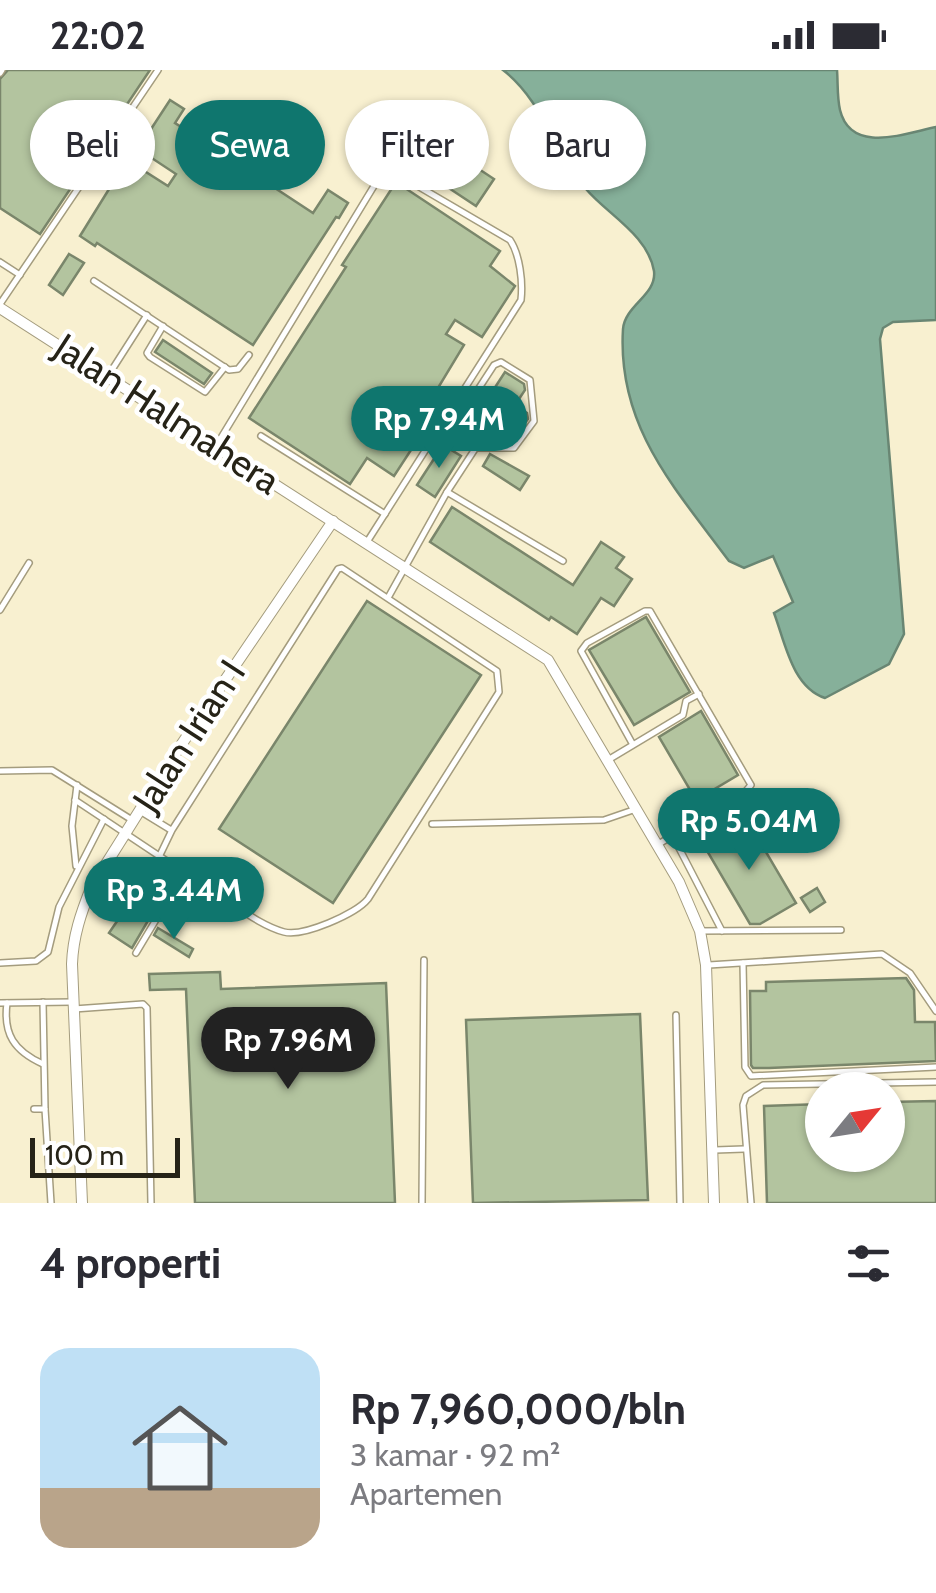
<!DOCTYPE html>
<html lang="id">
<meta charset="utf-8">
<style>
body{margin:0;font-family:Cabin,sans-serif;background:#f2f2f3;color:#2b2b33;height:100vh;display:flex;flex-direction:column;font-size:38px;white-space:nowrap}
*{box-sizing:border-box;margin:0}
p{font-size:32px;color:#7c7c81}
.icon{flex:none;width:55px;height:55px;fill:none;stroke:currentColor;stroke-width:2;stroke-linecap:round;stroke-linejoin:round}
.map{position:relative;height:1133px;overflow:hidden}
.side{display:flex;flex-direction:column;background:#fff;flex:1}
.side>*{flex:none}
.hud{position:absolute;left:30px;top:30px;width:878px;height:90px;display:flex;gap:20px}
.needle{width:65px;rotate:60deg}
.fabs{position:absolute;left:805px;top:1002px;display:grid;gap:20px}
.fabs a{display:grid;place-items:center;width:100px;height:100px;border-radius:50%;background:#fff;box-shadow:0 2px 8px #0004;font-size:50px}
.scale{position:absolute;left:30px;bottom:25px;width:150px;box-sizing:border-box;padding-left:10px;border:5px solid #262317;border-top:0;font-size:28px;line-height:35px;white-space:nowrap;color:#262317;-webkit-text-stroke:8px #fff;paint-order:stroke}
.price{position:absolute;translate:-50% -85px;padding:0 22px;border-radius:35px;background:#0f766e;color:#fff;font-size:32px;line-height:65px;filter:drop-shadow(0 2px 5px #0008)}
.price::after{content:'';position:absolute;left:50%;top:60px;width:30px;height:22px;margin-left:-15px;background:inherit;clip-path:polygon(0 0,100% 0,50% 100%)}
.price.on{background:#222;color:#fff}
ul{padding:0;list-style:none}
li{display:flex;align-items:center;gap:30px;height:250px;padding:0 40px}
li+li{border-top:2px solid #e1e1e2}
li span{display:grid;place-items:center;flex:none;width:280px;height:200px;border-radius:30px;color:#555}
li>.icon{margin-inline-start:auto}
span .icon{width:120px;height:120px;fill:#fffc;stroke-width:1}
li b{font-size:42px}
h2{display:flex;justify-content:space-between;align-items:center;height:120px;padding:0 40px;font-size:42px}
.chip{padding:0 35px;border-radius:45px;background:#fff;box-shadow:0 2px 8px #0004;font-size:35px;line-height:90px}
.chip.on{background:#0f766e;color:#fff}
.status{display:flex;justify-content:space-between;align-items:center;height:70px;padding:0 50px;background:#fff;direction:ltr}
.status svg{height:28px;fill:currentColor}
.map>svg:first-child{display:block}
.water{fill:#86b09a;stroke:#698673;stroke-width:2.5}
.building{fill:#b3c49f;stroke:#7a866b;stroke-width:2.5}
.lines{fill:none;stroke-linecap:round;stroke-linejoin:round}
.service-casing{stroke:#a49c7e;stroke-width:8}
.minor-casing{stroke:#a49c7e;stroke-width:12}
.service{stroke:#fff;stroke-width:5}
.minor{stroke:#fff;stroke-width:10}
.labels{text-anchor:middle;stroke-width:9;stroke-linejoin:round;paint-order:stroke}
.street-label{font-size:38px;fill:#262317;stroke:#fff}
</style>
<div class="status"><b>22:02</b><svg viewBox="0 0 49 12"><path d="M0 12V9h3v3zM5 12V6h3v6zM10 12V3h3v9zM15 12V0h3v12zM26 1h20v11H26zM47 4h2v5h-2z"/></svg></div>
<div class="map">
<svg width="936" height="1133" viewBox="0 0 936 1133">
<rect width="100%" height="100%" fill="#f8f0d0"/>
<path class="water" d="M503 0H837C838 13 837 27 840 40 851 85 906 63 936 57V250L893 252 883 258 880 269 904 564 889 594 825 628C792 617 785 572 774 543L793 532 773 486 744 498 729 491C675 418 617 357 623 259 625 235 657 225 654 201 648 165 607 144 586 119 556 82 541 29 503 0Z"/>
<g class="building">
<path d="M8 0H150L40 164 0 138V9Z"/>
<path d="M170 30 184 39 175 53 191 63 199 51 242 79 234 91 313 143 328 120 348 133 339 148 336 147 253 275 97 173 95 176 80 166 127 90 168 116 176 104 138 79Z"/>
<path d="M444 76 494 109 476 136 426 103Z"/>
<path d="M396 112 500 181 490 196 515 216 482 267 455 250 446 264 464 275 418 351 426 357 394 406 367 388 350 414 249 348 346 197 342 195Z"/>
<path d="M69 184 84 193 63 225 49 215Z"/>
<path d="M163 270 212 303 204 314 155 282Z"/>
<path d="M505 302 524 314 525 320 515 335 527 343 528 349 514 368 496 357 486 372H483L473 366 484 349 477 345Z"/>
<path d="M443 375 461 386 435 427 417 415Z"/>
<path d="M490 384 529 406 520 420 483 396Z"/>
<path d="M452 437 573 515 601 472 624 487 616 498 632 509 614 536 601 528 577 564 551 547 549 550 430 472Z"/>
<path d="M367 531 481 605 333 833 219 759Z"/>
<path d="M646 547 690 622 634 655 589 580Z"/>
<path d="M701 641 738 705 696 730 659 667Z"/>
<path d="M746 748 796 833 760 854H750L703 774Z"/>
<path d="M817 818 825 832 810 842 801 828Z"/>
<path d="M120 828 149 849 132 878 109 863 122 844 113 838Z"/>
<path d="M158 858 193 879 189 887 154 865Z"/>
<path d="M220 902 221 919 386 913 395 1133H195L186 919 150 920 149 904Z"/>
<path d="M906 908 914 920 915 952H935L936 991 769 998H753L751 995 750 921H766V912Z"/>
<path d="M640 944 648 1130 473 1133 466 950Z"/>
<path d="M936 1031V1133H767L764 1036 822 1034V1085H888V1032Z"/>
</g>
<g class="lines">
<g class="service-casing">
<g id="service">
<path d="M0 3 2 0"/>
<path d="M0 192 20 205"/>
<path d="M94 211 229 300 238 299 249 285"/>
<path d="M0 234 158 0"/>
<path d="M163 256 147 283 150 287 205 322 225 297"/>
<path d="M501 292 530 310 534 351 514 378H475L464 367 466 338 494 295Z"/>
<path d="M108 306 147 245"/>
<path d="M261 366 385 444"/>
<path d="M216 376 408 60"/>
<path d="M447 422 475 379"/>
<path d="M367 472 521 230C523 212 520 185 510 170L387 98"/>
<path d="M389 526 447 422 563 491"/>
<path d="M0 540 29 493"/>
<path d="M632 673 581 581 587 573 645 541H650L751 715 745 722 657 775"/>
<path d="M608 690 683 645 686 631 699 624"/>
<path d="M0 701 52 700 132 750"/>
<path d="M75 730C122 761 169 793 217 824 238 837 261 856 284 862 303 867 356 844 368 829L499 622 497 601 342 498 338 499 172 760 159 787"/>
<path d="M140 741 171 760"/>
<path d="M432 754 604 750 636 739"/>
<path d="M76 796 72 756 77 715"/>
<path d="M700 861 841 860"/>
<path d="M722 861 679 778 731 746 740 727"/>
<path d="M136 883 184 803"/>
<path d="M0 893 36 891 48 882 59 837 104 749"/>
<path d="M743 893 745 997 751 1006 936 997"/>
<path d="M709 895 882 884 910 903 936 941"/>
<path d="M43 932 45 1039"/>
<path d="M0 933 72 932"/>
<path d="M7 933C3 964 14 981 43 994"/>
<path d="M74 939 143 934 147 938 151 1133"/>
<path d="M676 945 680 1133"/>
<path d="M34 1039H45L51 1133"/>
<path d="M715 1080 744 1079"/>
<path d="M422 1133 424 890"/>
<path d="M751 1133 743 1035 746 1026 763 1015 936 1012"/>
</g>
</g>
<g class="minor-casing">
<g id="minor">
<path d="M0 238 548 590 679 812 700 861 706 895 714 1133"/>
<path d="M82 1133 72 894C73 866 81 843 91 818L177 681 333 451"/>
</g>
</g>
<use href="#service" class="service"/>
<use href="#minor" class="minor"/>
</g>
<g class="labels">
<g class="street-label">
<text transform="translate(167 344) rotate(33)" y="13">Jalan Halmahera</text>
<text transform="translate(189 666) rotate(-57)" y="13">Jalan Irian I</text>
</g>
</g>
</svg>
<div class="fabs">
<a><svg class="needle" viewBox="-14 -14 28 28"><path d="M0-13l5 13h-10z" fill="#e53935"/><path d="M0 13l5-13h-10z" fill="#7c7c81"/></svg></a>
</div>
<div class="scale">100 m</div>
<b class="price" style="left:439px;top:401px">Rp 7.94M</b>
<b class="price" style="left:749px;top:803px">Rp 5.04M</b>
<b class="price" style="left:174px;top:872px">Rp 3.44M</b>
<b class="price on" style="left:288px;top:1022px">Rp 7.96M</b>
<div class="hud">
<a class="chip">Beli</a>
<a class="chip on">Sewa</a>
<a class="chip">Filter</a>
<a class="chip">Baru</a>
</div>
</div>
<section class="side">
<h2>4 properti<svg class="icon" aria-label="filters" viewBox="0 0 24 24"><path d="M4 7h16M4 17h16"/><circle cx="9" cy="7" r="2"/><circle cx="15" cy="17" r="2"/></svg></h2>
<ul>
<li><span style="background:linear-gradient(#bfe0f5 70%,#b9a48a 0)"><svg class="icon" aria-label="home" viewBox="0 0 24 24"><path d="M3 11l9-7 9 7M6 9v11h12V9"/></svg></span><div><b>Rp 7,960,000/bln</b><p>3 kamar · 92 m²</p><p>Apartemen</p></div></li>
</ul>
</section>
